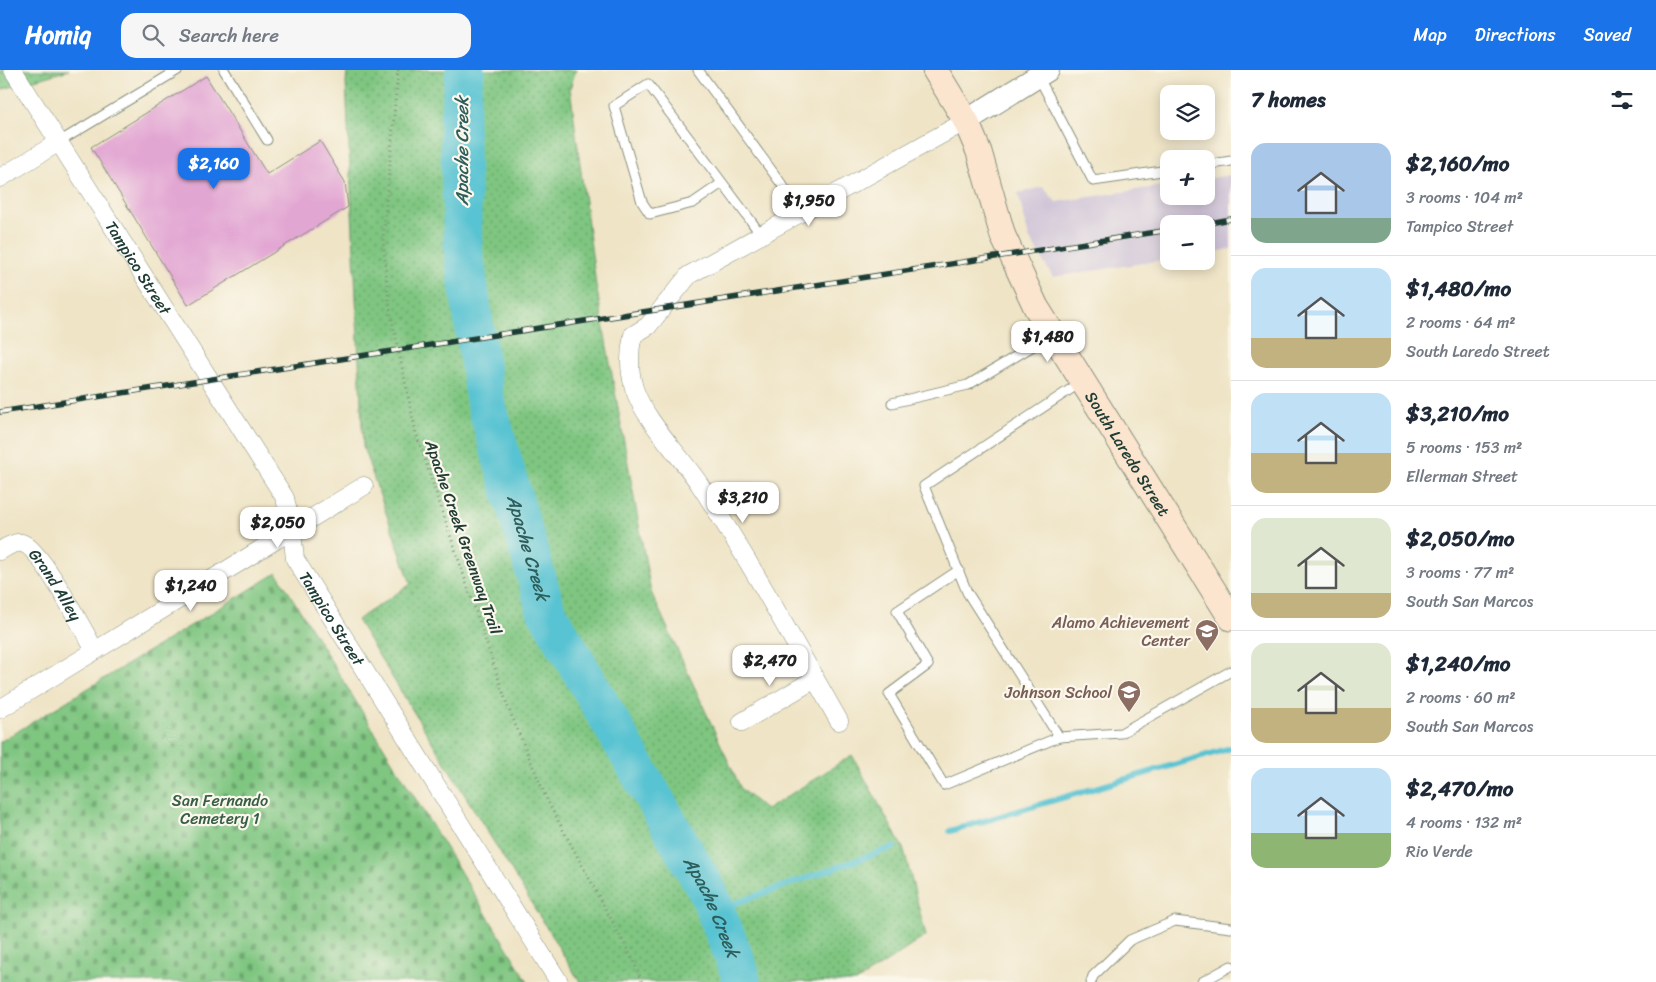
<!DOCTYPE html>
<meta charset="utf-8">
<style>
body{margin:0;font-family:Sriracha,sans-serif;background:#f6f6f7;color:#1f2937;height:100vh;display:flex;flex-direction:column;font-size:19px;white-space:nowrap}
*{box-sizing:border-box;margin:0}
p{font-size:16px;color:#747a83}
.icon{flex:none;width:28px;height:28px;fill:none;stroke:currentColor;stroke-width:2;stroke-linecap:round;stroke-linejoin:round}
.map{position:relative;flex:1;overflow:hidden}
.details{display:flex;flex-direction:column;background:#fff;width:425px}
.details>*{flex:none}
.tools{position:absolute;left:1160px;top:15px;display:grid;gap:10px}
.tools a{display:grid;place-items:center;width:55px;height:55px;border-radius:10px;background:#fff;box-shadow:0 2px 12px #0003;font-size:25px}
.price{position:absolute;translate:-50% -42px;padding:0 11px;border-radius:10px;background:#fff;color:#222;font-size:16px;line-height:32px;filter:drop-shadow(0 1px 2px #0008)}
.price::after{content:'';position:absolute;left:50%;top:30px;width:15px;height:11px;margin-left:-8px;background:inherit;clip-path:polygon(0 0,100% 0,50% 100%)}
.price.active{background:#1a73e8;color:#fff}
ul{padding:0;list-style:none}
li{display:flex;align-items:center;gap:15px;height:125px;padding:0 20px}
li+li{border-top:1px solid #e0e1e3}
li span{display:grid;place-items:center;flex:none;width:140px;height:100px;border-radius:15px;color:#555}
li>.icon{margin-inline-start:auto}
span .icon{width:60px;height:60px;fill:#fffc;stroke-width:1}
li b{font-size:21px}
h2{display:flex;justify-content:space-between;align-items:center;height:60px;padding:0 20px;font-size:21px}
header{display:flex;align-items:center;gap:30px;box-sizing:border-box;height:70px;padding:0 25px;background:#1a73e8;color:#fff}
header strong{font-size:24px}
nav{display:flex;gap:28px;margin-inline-start:auto;font-size:18px}
.search{width:350px;height:45px;background:#f6f6f7;display:flex;align-items:center;gap:12px;box-sizing:border-box;padding:0 18px;border-radius:15px;color:#747a83;font-size:19px}
main{display:flex;flex:1;min-height:0}
.map>svg:first-child{display:block}
.industrial{fill:#cbbfd5}
.grass{fill:url(#grass-dots);stroke:#4f825a}
.cemetery{fill:url(#cemetery-stones);stroke:#4f825a}
.lines{fill:none;stroke-linecap:round;stroke-linejoin:round}
.stream{stroke:#58c3d2;stroke-width:6}
.river{stroke:#58c3d2;stroke-width:39}
.building{fill:#e2a6d3}
.service-casing{stroke:#87907d;stroke-width:11}
.minor-casing{stroke:#87907d;stroke-width:19}
.tertiary-casing{stroke:#87907d;stroke-width:24}
.secondary-casing{stroke:#87907d;stroke-width:27}
.path{stroke:#87907d;stroke-width:3;stroke-dasharray:1 4;stroke-linecap:butt}
.service{stroke:#fff;stroke-width:9}
.minor{stroke:#fff;stroke-width:18}
.tertiary{stroke:#fff;stroke-width:22}
.secondary{stroke:#fbe5cf;stroke-width:25}
.rail-casing{stroke:#1f3d34;stroke-width:5.5}
.rail{stroke:#fbf7ec;stroke-width:4;stroke-dasharray:11;stroke-linecap:butt}
.labels{text-anchor:middle;stroke-width:4.5;stroke-linejoin:round;paint-order:stroke}
.street-label{font-size:16px;fill:#1f3d34;stroke:#fbf7ec}
.education-label{font-size:16px;fill:#785e54;stroke:#fbf7ec;text-anchor:end}
.park-label{font-size:16px;fill:#375f47;stroke:#fbf7ec}
.water-label{font-size:18px;font-style:italic;fill:#2d5e5c;stroke:#fbf7ec}
</style>
<header>
<strong>Homiq</strong>
<div class="search"><svg class="icon" aria-label="search" viewBox="0 0 24 24"><circle cx="10" cy="10" r="6"/><path d="M15 15l6 6"/></svg>Search here</div>
<nav><a>Map</a><a>Directions</a><a>Saved</a></nav>
</header>
<main>
<div class="map">
<svg width="1231" height="912" viewBox="0 0 1231 912">
<defs>
<pattern id="grass-dots" width="8" height="8" patternUnits="userSpaceOnUse" patternTransform="scale(1.25)"><rect width="8" height="8" fill="#7fc681"/><path d="M2 2h.1M6 6h.1" fill="none" stroke="#67a26a" stroke-width="1.8" stroke-linecap="round"/></pattern>
<pattern id="cemetery-stones" width="16" height="16" patternUnits="userSpaceOnUse" patternTransform="scale(1.25)"><rect width="16" height="16" fill="#7fc681"/><path d="M2 7V4a2 2 0 0 1 4 0v3zM10 15v-3a2 2 0 0 1 4 0v3z" fill="#67a26a"/></pattern>
</defs>
<rect width="100%" height="100%" fill="#fbf7ec"/>
<filter id="ink" filterUnits="userSpaceOnUse"><feTurbulence type="fractalNoise" baseFrequency=".02" numOctaves="2"/><feDisplacementMap in="SourceGraphic" scale="10" xChannelSelector="R" yChannelSelector="G"/><feConvolveMatrix kernelMatrix="1 2 1 2 8 2 1 2 1" color-interpolation-filters="sRGB"/></filter>
<filter id="wash" filterUnits="userSpaceOnUse"><feTurbulence type="fractalNoise" baseFrequency=".0096" numOctaves="4" result="noise"/><feDisplacementMap in="SourceGraphic" scale="20" xChannelSelector="R" yChannelSelector="G"/><feGaussianBlur stdDeviation="1.12" result="paint"/><feColorMatrix in="noise" values="0 0 0 0 0 0 0 0 0 0 0 0 0 0 0 0 0 1.4 0 .05"/><feComposite in="paint" operator="in"/></filter>
<g filter="url(#wash)">
<rect width="100%" height="100%" fill="#efe4c6"/>
<path class="industrial" d="M1231 105V179L1206 183V154H1169V189L1053 207 1029 168 1018 123 1043 117 1056 132 1169 115V126H1206V109Z"/>
<g class="grass">
<path d="M0 0H69L0 20Z"/>
<path d="M347 0H576L570 18 596 215 651 522 741 719 766 740 852 685 904 780 926 866 856 912H580L357 550 411 514 363 377 346 13Z"/>
</g>
<path class="cemetery" d="M277 503 528 912H0V672Z"/>
<g class="lines">
<g class="stream">
<path d="M950 761 1231 678"/>
<path d="M716 840 894 777"/>
</g>
<path class="river" id="s1" d="M465 0 459 49 463 178 485 330 546 540 709 824 739 900 741 912"/>
</g>
<g id="blocks">
<path class="building" d="M206 6 267 104 320 71 345 112 348 137 188 235 91 77Z"/>
</g>
</g>
<g filter="url(#ink)">
<use href="#blocks" fill-opacity="0" stroke="#87907d" stroke-width="1"/>
<g class="lines">
<g class="service-casing">
<g id="service">
<path d="M224 0 267 70"/>
<path d="M698 0 802 142"/>
<path d="M1038 6 1093 111 1169 100"/>
<path d="M59 72 178 0"/>
<path d="M1206 95 1231 91"/>
<path d="M722 113 693 133 650 144 642 132 614 36 648 14 751 151 761 165"/>
<path d="M892 333 968 315 1053 264"/>
<path d="M959 500 897 541 928 595 889 624 944 715 1059 667 967 522 924 416 1080 313"/>
<path d="M1059 667 1121 663 1231 601"/>
<path d="M1091 912 1093 906 1130 870 1175 851 1231 858"/>
<path d="M1202 912 1231 896"/>
</g>
</g>
<g class="minor-casing">
<g id="minor">
<path id="s2" d="M13 0 285 428 292 461 295 489 559 912"/>
<path d="M0 108 59 72"/>
<path id="s3" d="M0 481C6 477 15 472 22 473 40 477 85 563 95 581"/>
<path d="M0 639 364 416"/>
<path d="M839 651C794 572 750 491 700 415 681 386 644 350 634 318 629 301 629 282 633 265L648 256 689 205 966 51"/>
<path d="M742 652 815 609"/>
</g>
</g>
<g class="tertiary-casing">
<path id="tertiary" d="M966 51 1048 0"/>
</g>
<g class="secondary-casing">
<g id="secondary">
<path id="s4" d="M935 0 966 51 979 82 1003 166 1036 237 1231 548"/>
</g>
</g>
<path class="path" d="M398 0 383 169 389 235 416 363 508 637 547 730 634 892 642 912"/>
<use href="#service" class="service"/>
<use href="#minor" class="minor"/>
<use href="#tertiary" class="tertiary"/>
<use href="#secondary" class="secondary"/>
<g class="rail-casing">
<g id="rail">
<path d="M1204 154 1231 149"/>
<path d="M0 342 1169 160"/>
</g>
</g>
<use href="#rail" class="rail"/>
</g>
</g>
<defs>
<g id="school-pin" transform="scale(1.25)"><path d="M0 17L-7.5 6A9.5 9.5 0 1 1 7.5 6Z" fill="#8d6e63" stroke="#fbf7ec"/><path d="M0-5L7-2L0 1L-7-2ZM-4 1L0 2.5L4 1V4Q0 6-4 4Z" fill="#fff"/></g>
</defs>
<g fill-rule="evenodd">
<use href="#school-pin" x="1207" y="561"/>
<use href="#school-pin" x="1129" y="622"/>
</g>
<g class="labels">
<g class="street-label">
<text dy="6" stroke="none"><textPath href="#s2" startOffset="234">Tampico Street</textPath></text>
<text dy="6" stroke="none"><textPath href="#s4" startOffset="432">South Laredo Street</textPath></text>
<text transform="translate(464 467) rotate(71)" y="6">Apache Creek Greenway Trail</text>
<text dy="6" stroke="none"><textPath href="#s3" startOffset="78">Grand Alley</textPath></text>
<text dy="6" stroke="none"><textPath href="#s2" startOffset="639">Tampico Street</textPath></text>
</g>
<g class="education-label">
<text x="1190" y="558">Alamo Achievement<tspan x="1190" dy="18">Center</tspan></text>
<text x="1112" y="628">Johnson School</text>
</g>
<g class="park-label">
<text x="220" y="736">San Fernando<tspan x="220" dy="18">Cemetery 1</tspan></text>
</g>
<g class="water-label">
<text transform="translate(462 81) rotate(-90)" y="6">Apache Creek</text>
<text dy="6" stroke="none"><textPath href="#s1" startOffset="486">Apache Creek</textPath></text>
<text dy="6" stroke="none"><textPath href="#s1" startOffset="891">Apache Creek</textPath></text>
</g>
</g>
</svg>
<div class="tools">
<a><svg class="icon" aria-label="layers" viewBox="0 0 24 24"><path d="M12 4l9 5-9 5-9-5zM3 14l9 5 9-5"/></svg></a>
<a>+</a>
<a>−</a>
</div>
<b class="price active" style="left:214px;top:120px">$2,160</b>
<b class="price" style="left:809px;top:157px">$1,950</b>
<b class="price" style="left:1048px;top:293px">$1,480</b>
<b class="price" style="left:743px;top:454px">$3,210</b>
<b class="price" style="left:278px;top:479px">$2,050</b>
<b class="price" style="left:191px;top:542px">$1,240</b>
<b class="price" style="left:770px;top:617px">$2,470</b>
</div>
<section class="details">
<h2>7 homes<svg class="icon" aria-label="filters" viewBox="0 0 24 24"><path d="M4 7h16M4 17h16"/><circle cx="9" cy="7" r="2"/><circle cx="15" cy="17" r="2"/></svg></h2>
<ul>
<li><span style="background:linear-gradient(#a9c7e8 75%,#7fa58c 0)"><svg class="icon" aria-label="home" viewBox="0 0 24 24"><path d="M3 11l9-7 9 7M6 9v11h12V9"/></svg></span><div><b>$2,160/mo</b><p>3 rooms · 104 m²</p><p>Tampico Street</p></div></li>
<li><span style="background:linear-gradient(#bfe0f5 70%,#c2b280 0)"><svg class="icon" aria-label="home" viewBox="0 0 24 24"><path d="M3 11l9-7 9 7M6 9v11h12V9"/></svg></span><div><b>$1,480/mo</b><p>2 rooms · 64 m²</p><p>South Laredo Street</p></div></li>
<li><span style="background:linear-gradient(#bfe0f5 60%,#c2b280 0)"><svg class="icon" aria-label="home" viewBox="0 0 24 24"><path d="M3 11l9-7 9 7M6 9v11h12V9"/></svg></span><div><b>$3,210/mo</b><p>5 rooms · 153 m²</p><p>Ellerman Street</p></div></li>
<li><span style="background:linear-gradient(#dfe7d0 75%,#c2b280 0)"><svg class="icon" aria-label="home" viewBox="0 0 24 24"><path d="M3 11l9-7 9 7M6 9v11h12V9"/></svg></span><div><b>$2,050/mo</b><p>3 rooms · 77 m²</p><p>South San Marcos</p></div></li>
<li><span style="background:linear-gradient(#dfe7d0 65%,#c2b280 0)"><svg class="icon" aria-label="home" viewBox="0 0 24 24"><path d="M3 11l9-7 9 7M6 9v11h12V9"/></svg></span><div><b>$1,240/mo</b><p>2 rooms · 60 m²</p><p>South San Marcos</p></div></li>
<li><span style="background:linear-gradient(#bfe0f5 65%,#8fb573 0)"><svg class="icon" aria-label="home" viewBox="0 0 24 24"><path d="M3 11l9-7 9 7M6 9v11h12V9"/></svg></span><div><b>$2,470/mo</b><p>4 rooms · 132 m²</p><p>Rio Verde</p></div></li>
</ul>
</section>
</main>
